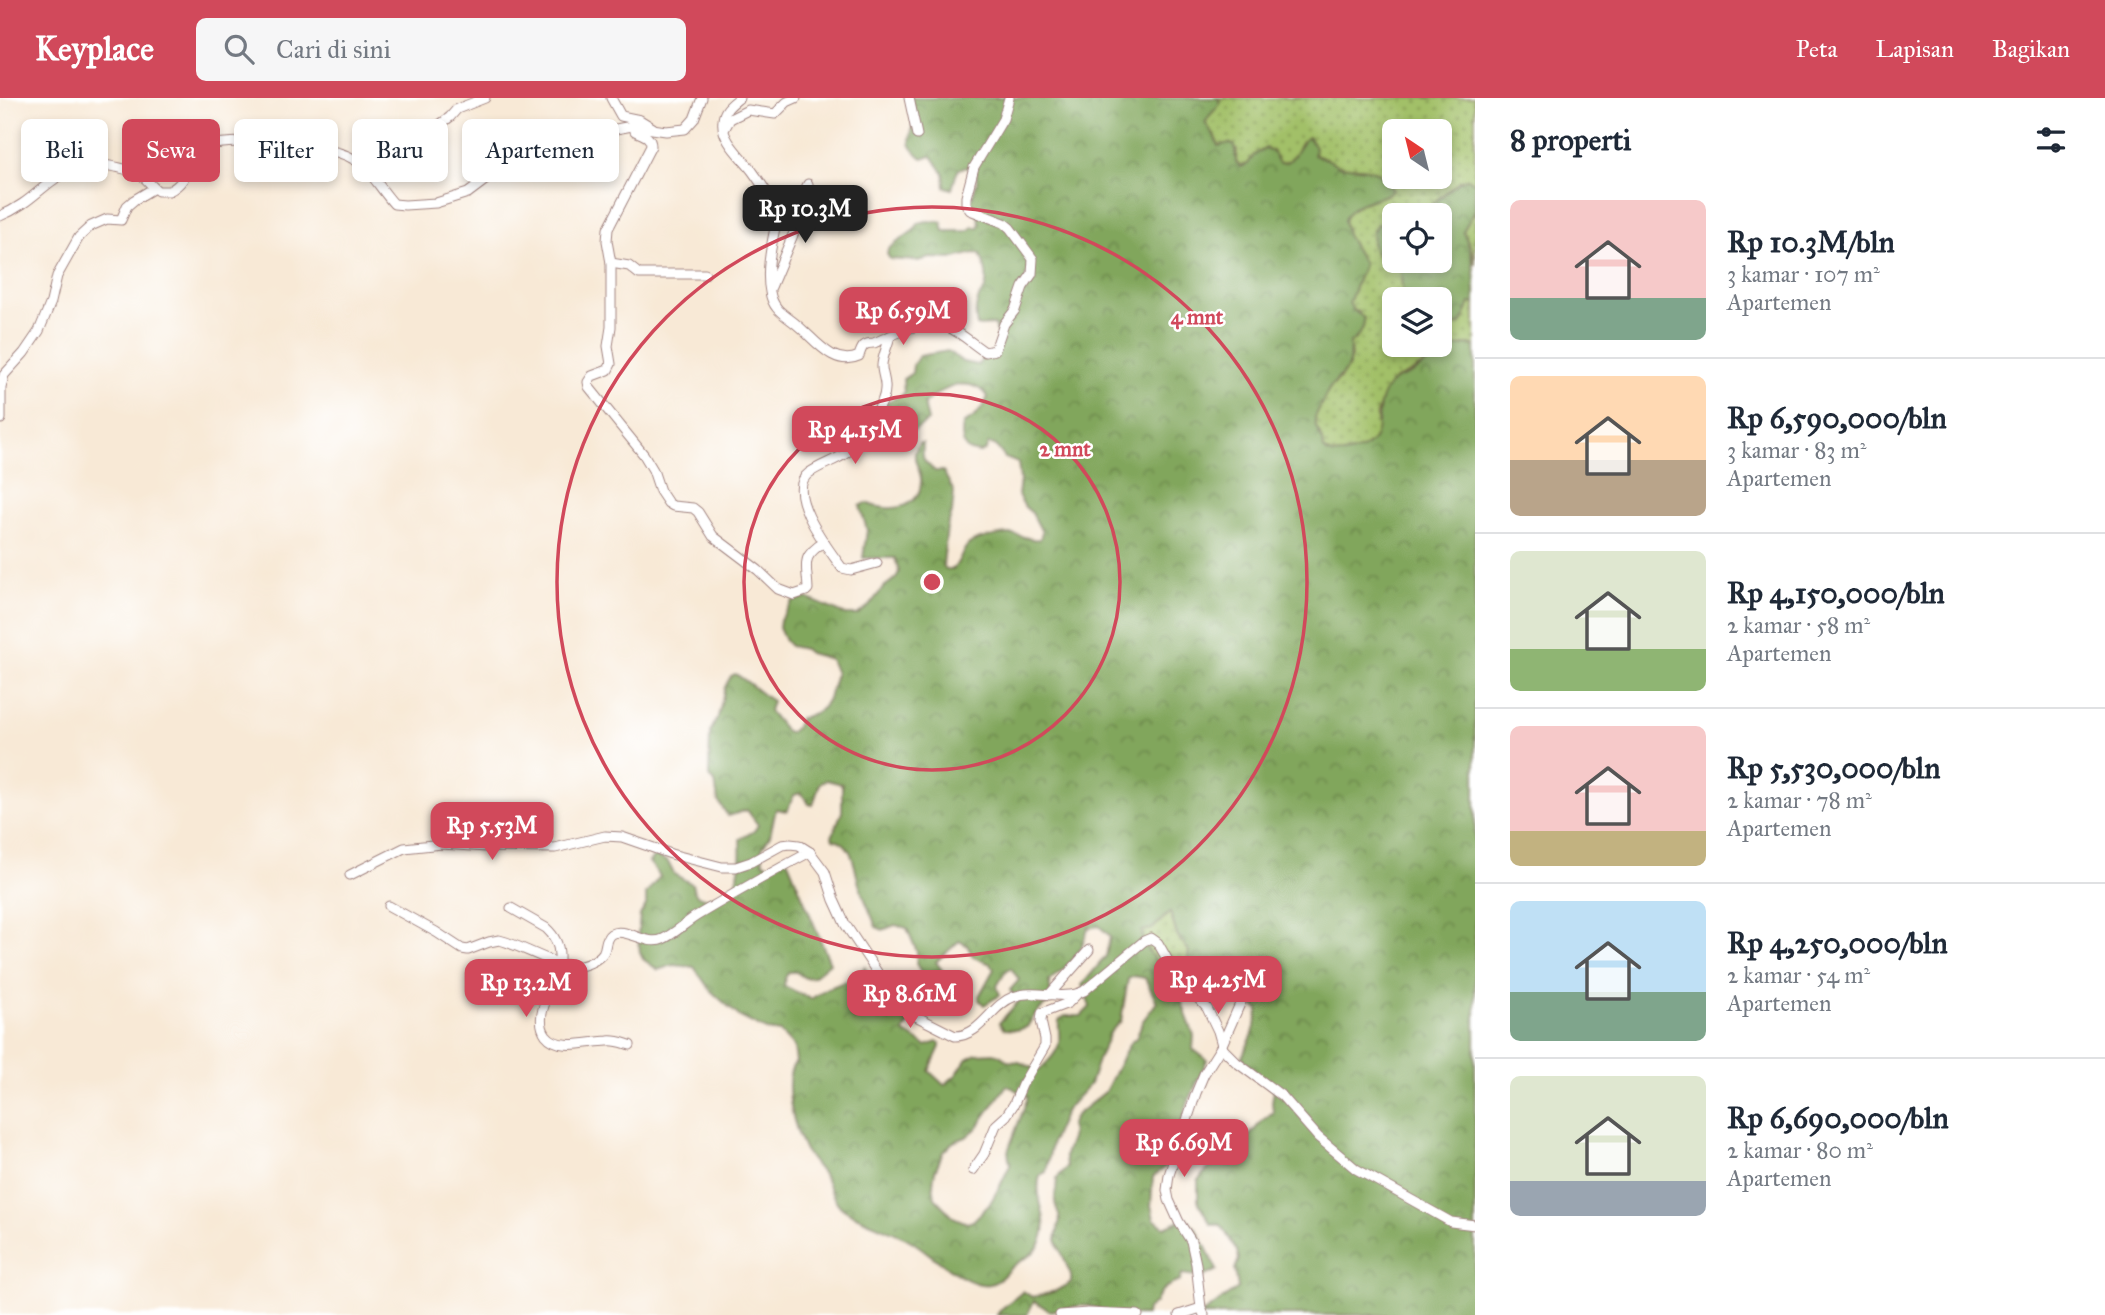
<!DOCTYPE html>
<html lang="id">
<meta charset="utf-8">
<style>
body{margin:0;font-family:"IM FELL Great Primer",serif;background:#f6f6f7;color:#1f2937;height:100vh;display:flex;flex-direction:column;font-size:26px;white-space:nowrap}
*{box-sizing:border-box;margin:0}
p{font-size:23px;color:#747a83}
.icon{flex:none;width:38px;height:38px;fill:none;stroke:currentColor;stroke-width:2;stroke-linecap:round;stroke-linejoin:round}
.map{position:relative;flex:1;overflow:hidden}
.sheet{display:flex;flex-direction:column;background:#fff;width:630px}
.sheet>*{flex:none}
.hud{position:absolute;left:21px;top:21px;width:665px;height:63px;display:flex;gap:14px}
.needle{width:46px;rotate:325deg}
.tools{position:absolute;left:1382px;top:21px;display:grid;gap:14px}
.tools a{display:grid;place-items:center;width:70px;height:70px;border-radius:10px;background:#fff;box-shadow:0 4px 10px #0003;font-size:35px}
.price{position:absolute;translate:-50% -60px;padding:0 16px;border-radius:14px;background:#d1495b;color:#fff;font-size:23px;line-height:46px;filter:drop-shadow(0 2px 4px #0008)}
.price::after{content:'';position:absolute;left:50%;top:42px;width:21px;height:16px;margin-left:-10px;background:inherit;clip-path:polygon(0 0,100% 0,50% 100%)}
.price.current{background:#222;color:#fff}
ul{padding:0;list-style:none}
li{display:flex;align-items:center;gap:21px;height:175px;padding:0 35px}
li+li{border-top:2px solid #e0e1e3}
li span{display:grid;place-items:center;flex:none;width:196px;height:140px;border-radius:10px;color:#555}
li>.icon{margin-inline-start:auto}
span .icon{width:84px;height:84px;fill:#fffc;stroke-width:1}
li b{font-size:30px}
h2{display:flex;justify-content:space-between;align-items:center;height:84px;padding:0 35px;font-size:30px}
.chip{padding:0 24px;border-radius:10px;background:#fff;box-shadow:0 4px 10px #0003;font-size:24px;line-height:63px}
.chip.current{background:#d1495b;color:#fff}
header{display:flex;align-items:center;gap:42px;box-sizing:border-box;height:98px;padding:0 35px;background:#d1495b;color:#fff}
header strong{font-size:33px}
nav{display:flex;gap:38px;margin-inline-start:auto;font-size:24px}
.search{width:490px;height:63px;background:#f6f6f7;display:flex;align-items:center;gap:18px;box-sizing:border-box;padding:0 24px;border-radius:10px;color:#747a83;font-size:26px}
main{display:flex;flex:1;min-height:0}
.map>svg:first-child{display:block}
.grass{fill:url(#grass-dots);stroke:#767049;stroke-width:2;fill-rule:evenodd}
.forest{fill:url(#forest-crowns);stroke:#666244;stroke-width:2;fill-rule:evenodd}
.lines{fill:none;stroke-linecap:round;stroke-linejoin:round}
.minor-casing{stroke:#a18480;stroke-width:11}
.minor{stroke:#fff;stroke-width:9}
.ring{fill:none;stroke:#d1495b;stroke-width:3.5}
.centre{fill:#d1495b;stroke:#fff;stroke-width:3.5}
.ring-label{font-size:21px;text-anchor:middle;font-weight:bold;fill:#d1495b;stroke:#fff;stroke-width:5;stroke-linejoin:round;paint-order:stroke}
</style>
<header>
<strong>Keyplace</strong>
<div class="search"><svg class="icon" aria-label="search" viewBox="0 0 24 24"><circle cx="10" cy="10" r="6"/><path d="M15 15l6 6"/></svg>Cari di sini</div>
<nav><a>Peta</a><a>Lapisan</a><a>Bagikan</a></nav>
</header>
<main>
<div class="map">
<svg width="1475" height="1217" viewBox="0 0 1475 1217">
<defs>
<pattern id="grass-dots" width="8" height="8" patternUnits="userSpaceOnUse" patternTransform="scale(1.75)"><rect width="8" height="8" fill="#a2c067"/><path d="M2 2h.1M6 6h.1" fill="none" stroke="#869b55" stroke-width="1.8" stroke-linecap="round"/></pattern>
<pattern id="forest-crowns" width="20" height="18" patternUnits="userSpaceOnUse" patternTransform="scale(1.75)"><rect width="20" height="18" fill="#81a65c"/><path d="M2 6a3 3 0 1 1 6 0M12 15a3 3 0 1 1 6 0" fill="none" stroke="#6c874c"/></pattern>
</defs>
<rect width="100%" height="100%" fill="#fff"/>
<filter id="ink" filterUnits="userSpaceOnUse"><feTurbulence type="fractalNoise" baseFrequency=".0143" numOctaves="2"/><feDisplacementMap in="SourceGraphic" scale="14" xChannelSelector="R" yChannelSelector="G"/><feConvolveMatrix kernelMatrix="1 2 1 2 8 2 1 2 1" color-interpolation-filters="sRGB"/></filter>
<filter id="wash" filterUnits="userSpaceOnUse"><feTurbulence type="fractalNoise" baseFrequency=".00686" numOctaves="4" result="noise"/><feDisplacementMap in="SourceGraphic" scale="28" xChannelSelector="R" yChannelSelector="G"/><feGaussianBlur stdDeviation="1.57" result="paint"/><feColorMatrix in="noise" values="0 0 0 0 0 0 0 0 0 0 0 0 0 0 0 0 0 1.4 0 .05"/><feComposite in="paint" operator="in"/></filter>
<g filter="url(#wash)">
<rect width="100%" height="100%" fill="#f8e9d6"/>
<g class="grass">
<path d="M1218 0H1475V86L1461 82 1433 105 1427 117H1395V131L1385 127 1386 158 1394 156 1395 163H1400L1403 201H1395V247H1440V227L1448 229 1470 204 1475 206V248C1445 242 1424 273 1395 281 1391 290 1379 306 1377 315 1375 323 1381 330 1377 337 1368 353 1336 365 1323 351V343L1316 329 1315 318 1329 291 1340 281 1351 260 1350 245 1357 240 1359 214 1353 212 1349 205 1364 166 1347 137 1344 122C1352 105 1370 102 1387 97L1368 71 1339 68 1327 61 1314 57 1302 43C1296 54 1294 65 1279 65L1272 53 1254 57 1248 66 1241 69 1236 64 1237 51 1219 48 1214 37 1205 25 1210 17 1220 6ZM1395 33H1440V79H1395Z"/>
<path d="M1475 112V166L1471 149 1463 133Z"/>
<path d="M1170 814 1177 837 1189 853 1188 861 1197 871V875L1215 896 1208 903 1194 887 1185 894C1171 880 1141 853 1141 833L1144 831H1152Z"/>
</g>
<g class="forest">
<path d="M911 0H1218L1220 6 1210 17 1205 25 1214 37 1218 48 1229 45 1235 48 1236 64 1241 69 1248 66 1254 57 1266 50 1272 53 1279 65C1297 66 1295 46 1309 39L1315 50 1314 57 1327 61 1339 68 1368 71 1379 75 1393 92C1378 105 1353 100 1344 122L1347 137 1364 166 1349 205 1353 212 1364 220C1365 231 1359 238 1350 245L1349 268 1329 291 1315 319 1316 329 1323 343 1324 351C1329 357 1334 357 1343 356 1398 347 1365 318 1389 287 1395 279 1404 280 1412 275 1433 263 1449 243 1475 248V1217H1200L1238 1190 1235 1171 1239 1161 1237 1153 1221 1127H1211L1198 1103V1082C1210 1068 1212 1065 1232 1068L1249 1038 1262 1023 1273 1014 1272 1004 1274 992 1248 967 1242 959 1253 936 1259 911 1245 904C1250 885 1224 872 1211 862L1197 871 1188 861 1189 853 1177 837 1170 814 1152 831 1142 833C1141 853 1171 880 1185 894L1180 899 1194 938 1193 951 1207 962 1187 1007 1169 1066 1153 1079 1151 1107 1154 1121 1164 1129 1186 1120 1197 1131 1217 1172 1203 1179 1182 1176 1180 1183C1167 1188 1159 1191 1155 1205L1147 1211 1146 1217H1096L1098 1210 1084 1207 1050 1213 1034 1203 1027 1217H997C1003 1206 1015 1202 1023 1193L1032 1199C1044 1197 1062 1192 1071 1184V1177L1056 1142 1060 1121 1055 1105 1057 1080 1067 1069C1066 1065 1064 1061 1065 1058 1067 1045 1075 1042 1070 1028L1075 1018 1105 994 1129 946 1137 939 1142 924 1157 904 1145 880 1134 878 1128 881 1121 923 1111 933 1099 959 1090 986 1066 1012 1052 1044 1046 1074 1040 1077C1033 1103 1052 1120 1041 1144 1035 1157 1024 1160 1013 1168 1006 1173 1002 1182 993 1185 971 1195 930 1154 911 1143 896 1133 850 1119 840 1108 831 1099 829 1085 822 1075 817 1069 811 1062 806 1054 795 1036 780 980 796 964L794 949 780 934 766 932 740 919 710 892 694 869 673 867 658 872 643 861 640 855 638 836 640 817 646 807V796L660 778 649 764 655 758 668 764 674 776 692 786C695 802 704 801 717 798 723 797 728 797 732 791 741 778 741 756 740 741L754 733 758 727 747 712 728 718 718 703 715 684 709 679 710 634 718 619 725 589 731 578 735 576C744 580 761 596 772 603L769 613 786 634 789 635 797 628 799 621 817 614 823 609 830 597 836 576 830 561 809 555 804 551 790 548 785 543 779 530 780 522 793 503 807 500 846 517H857L869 508 884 489 896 480 899 474 895 460H863L867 432 860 408 866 405C887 415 922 412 921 381 920 368 909 361 919 345H923C922 361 922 362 935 373H943L954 394 952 415 947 429 943 467 946 471H953C960 464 961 454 968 447 974 440 1003 436 1012 436 1022 437 1030 443 1040 441L1042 434 1032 415 1025 409 1018 397 1020 382 1018 365 1005 360 995 347 988 346 986 352 980 355C976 354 972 354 968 352 961 347 961 332 964 325 976 320 982 311 988 299 969 275 944 290 924 305L928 323 907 337 904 336 902 328 897 324H892L882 329 879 327 878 324 887 304 904 296 903 281 912 275 913 267 919 258 948 253 963 264 978 267 985 257 997 255V236L995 227 977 228C975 219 975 208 979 200 981 196 984 194 985 190 989 179 984 166 980 156L974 155 951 161 931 160 917 163 890 161 887 156 888 151 914 132 919 125 927 123 942 124 944 133H967L973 129H978L980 126 976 111 971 104 977 84 976 72C955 64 957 76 952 91L945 89 944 76 932 58 922 60C903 44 912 43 913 24 913 16 912 8 911 0ZM826 682 842 686V714L832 738 833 741C854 744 854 770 859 786 864 801 871 815 876 829L883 832 895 827 907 830 917 854 916 866 932 890H939L948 880 936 864 959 843 967 847 973 859 991 866 994 871 979 898V902L984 907 1000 897 997 888 1006 873 1011 870 1019 882 1010 892 1018 904 999 925 1004 931 1017 932 1027 929C1034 917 1039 910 1052 903L1049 883C1071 865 1080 859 1088 830L1099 828 1110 838 1106 858 1082 887 1090 909 1081 918H1065L1059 922C1058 930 1060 937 1059 945 1057 955 1046 966 1039 972L1019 964 1008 963 1002 958 994 955 976 956 966 962 956 977 944 987 929 973 940 949V945L937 944 926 948 904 934 910 923 891 911 875 897 865 868 859 878 824 892 811 901 784 888 785 880 789 874H796L805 880 813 879 830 865 787 761 785 758C779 760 776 765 771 768L763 764 762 750 770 737 776 711 787 713 794 697 801 695 809 706 813 707 820 685ZM1007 987 1028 999 1008 1053 1010 1067 1000 1088 989 1107 973 1123 967 1125 953 1119 935 1100 933 1085 935 1073 943 1054 953 1044 966 1039 977 1030Z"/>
<path d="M1468 81 1475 86V112L1463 133C1475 159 1475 177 1475 206L1470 205 1462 225C1454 229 1449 230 1440 227V201H1403L1400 163H1440V117H1427L1433 105 1461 82Z"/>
<path d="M1377 126 1395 131V157L1379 158 1374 152 1372 145 1373 132Z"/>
</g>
</g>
<g filter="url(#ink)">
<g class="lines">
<g class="minor-casing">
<g id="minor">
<path d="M611 0 621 18 640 22 653 30"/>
<path d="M739 0C732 6 724 11 723 22 720 42 743 60 753 74 763 88 773 102 777 119 773 142 765 170 770 194 773 212 784 216 796 226 814 240 833 270 859 258 862 248 864 245 874 245 896 236 925 219 948 229 961 235 973 246 985 254L995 252 1004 226 1015 212 1023 189 1032 176 1033 161 1010 130 1004 125 970 112 966 106V99L974 69 1003 21 1009 0"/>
<path d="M909 0 917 37"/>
<path d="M725 30 730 21 748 12 775 16 787 4 796 0"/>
<path d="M635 33C643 37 651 38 651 48L608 131 607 143 611 165V229L608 248 611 266 608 272 592 278 588 284 589 289 644 357 653 372 660 393 668 405 673 408 693 410 698 414 713 438 758 472 778 491 794 497 806 493 808 491C807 465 800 460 824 444"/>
<path d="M360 66 392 57 411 46 426 30 434 31 450 19 457 11 485 0"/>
<path d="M0 118C46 100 57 56 116 69 125 71 135 73 142 78 148 82 152 89 158 93H169C193 81 187 57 205 48 210 46 247 42 252 45 262 49 270 57 281 57 288 57 296 55 303 54 320 50 339 52 355 62 371 72 381 92 394 106L405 107 436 105 468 95 492 77 562 67 575 63 589 54 616 31 632 28 666 33 685 31 694 21 702 0"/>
<path d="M611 165 629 168 639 176H705"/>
<path d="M771 189 798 125 804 94 808 86"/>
<path d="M1 321V290L4 277 24 255 39 233 51 204 57 178 79 139 91 128 107 121 121 122 127 108 134 102 154 90"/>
<path d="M877 465 851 472 842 470C830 453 783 394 809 375 826 363 846 361 858 343 867 331 885 305 885 291 886 283 882 276 882 269 881 262 888 247 890 238"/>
<path d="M350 777 404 750 442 746 486 749 555 750 605 738 622 739 671 756 722 769H736L751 764 782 747 790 746 799 747 810 754 825 774 834 802 845 826 877 874 882 896 896 908 955 938C981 938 991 907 1013 899 1037 890 1061 904 1084 893L1144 843 1151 840 1158 845 1175 875 1207 910 1218 933 1222 947"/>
<path d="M389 808 436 834 462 851 468 852 489 844 499 842C524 848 551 867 575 868 584 869 598 862 603 855 607 849 604 841 611 836 625 828 647 849 663 841 676 835 686 824 698 817 735 795 772 774 810 754"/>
<path d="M511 810 546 830C584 864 525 908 546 937 559 954 590 943 608 943 616 942 623 945 630 947"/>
<path d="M1049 897 1089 852"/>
<path d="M1221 949 1236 964 1282 998 1318 1039 1356 1071 1451 1124 1475 1127"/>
<path d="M973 1072 984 1056 996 1027 1006 1018 1014 1006 1022 987 1045 948V941L1041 923 1042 915 1068 905 1076 897"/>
<path d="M1060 1217 1088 1215 1138 1217"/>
<path d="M1179 1217 1201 1210"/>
<path d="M1204 1217 1201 1210 1196 1166 1191 1143 1179 1124 1169 1102 1167 1092 1169 1077 1196 995 1204 976 1221 949 1243 899"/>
</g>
</g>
<use href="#minor" class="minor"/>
</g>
</g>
<g class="ring">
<circle cx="932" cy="484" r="188"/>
<circle cx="932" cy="484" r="375"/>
</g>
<circle cx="932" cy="484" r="10" class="centre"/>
<g class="ring-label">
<text x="1197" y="226">4 mnt</text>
<text x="1065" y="358">2 mnt</text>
</g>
</svg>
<div class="tools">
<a><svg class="needle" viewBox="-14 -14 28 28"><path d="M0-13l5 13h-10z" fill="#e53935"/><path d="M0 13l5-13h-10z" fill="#747a83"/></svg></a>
<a><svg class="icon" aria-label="locate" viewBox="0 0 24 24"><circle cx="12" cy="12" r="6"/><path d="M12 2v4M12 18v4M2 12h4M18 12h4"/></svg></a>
<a><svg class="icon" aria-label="layers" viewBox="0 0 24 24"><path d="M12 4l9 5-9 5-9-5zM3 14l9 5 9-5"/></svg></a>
</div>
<b class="price current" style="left:805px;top:147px">Rp 10.3M</b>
<b class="price" style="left:903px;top:249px">Rp 6.59M</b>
<b class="price" style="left:855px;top:368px">Rp 4.15M</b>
<b class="price" style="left:492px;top:764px">Rp 5.53M</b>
<b class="price" style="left:1218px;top:918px">Rp 4.25M</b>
<b class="price" style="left:526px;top:921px">Rp 13.2M</b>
<b class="price" style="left:910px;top:932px">Rp 8.61M</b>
<b class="price" style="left:1184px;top:1081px">Rp 6.69M</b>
<div class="hud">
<a class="chip">Beli</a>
<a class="chip current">Sewa</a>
<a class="chip">Filter</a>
<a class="chip">Baru</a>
<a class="chip">Apartemen</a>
</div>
</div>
<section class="sheet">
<h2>8 properti<svg class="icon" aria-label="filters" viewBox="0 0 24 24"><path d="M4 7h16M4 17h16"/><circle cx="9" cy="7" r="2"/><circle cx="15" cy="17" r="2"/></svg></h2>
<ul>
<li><span style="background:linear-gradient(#f6c9c9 70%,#7fa58c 0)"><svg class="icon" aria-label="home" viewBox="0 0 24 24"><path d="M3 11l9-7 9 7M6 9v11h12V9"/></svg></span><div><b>Rp 10.3M/bln</b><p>3 kamar · 107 m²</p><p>Apartemen</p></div></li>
<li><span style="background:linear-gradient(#ffd9b3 60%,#b9a48a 0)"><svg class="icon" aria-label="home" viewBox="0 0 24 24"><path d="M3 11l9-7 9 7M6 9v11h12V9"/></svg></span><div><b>Rp 6,590,000/bln</b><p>3 kamar · 83 m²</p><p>Apartemen</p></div></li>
<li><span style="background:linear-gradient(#dfe7d0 70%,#8fb573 0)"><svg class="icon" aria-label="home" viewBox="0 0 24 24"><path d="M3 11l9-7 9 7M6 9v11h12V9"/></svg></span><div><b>Rp 4,150,000/bln</b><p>2 kamar · 58 m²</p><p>Apartemen</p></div></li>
<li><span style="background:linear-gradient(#f6c9c9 75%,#c2b280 0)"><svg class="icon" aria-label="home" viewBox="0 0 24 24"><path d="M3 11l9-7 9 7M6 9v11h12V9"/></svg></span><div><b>Rp 5,530,000/bln</b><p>2 kamar · 78 m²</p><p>Apartemen</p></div></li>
<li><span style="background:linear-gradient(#bfe0f5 65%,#7fa58c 0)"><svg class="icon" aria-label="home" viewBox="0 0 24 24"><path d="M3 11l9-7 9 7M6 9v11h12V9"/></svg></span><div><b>Rp 4,250,000/bln</b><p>2 kamar · 54 m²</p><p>Apartemen</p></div></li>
<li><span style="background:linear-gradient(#dfe7d0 75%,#9aa5b1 0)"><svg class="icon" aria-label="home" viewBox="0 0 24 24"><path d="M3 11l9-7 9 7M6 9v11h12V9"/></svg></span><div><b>Rp 6,690,000/bln</b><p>2 kamar · 80 m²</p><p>Apartemen</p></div></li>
</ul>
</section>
</main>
